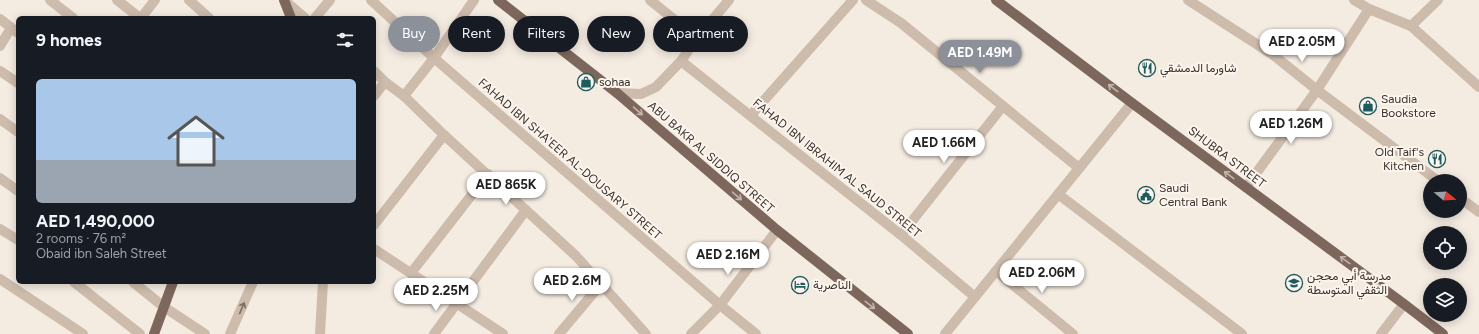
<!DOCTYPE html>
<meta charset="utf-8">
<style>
body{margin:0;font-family:Figtree,Vazirmatn,sans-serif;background:#242831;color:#f1f3f6;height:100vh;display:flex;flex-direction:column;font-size:15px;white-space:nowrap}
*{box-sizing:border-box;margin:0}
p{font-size:13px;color:#9ea1a6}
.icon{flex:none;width:22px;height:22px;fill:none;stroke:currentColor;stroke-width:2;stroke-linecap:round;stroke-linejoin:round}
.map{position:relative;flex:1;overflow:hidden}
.drawer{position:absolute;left:16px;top:16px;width:360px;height:268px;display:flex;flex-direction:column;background:#171b24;border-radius:6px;box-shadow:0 2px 10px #0003}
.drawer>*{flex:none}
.top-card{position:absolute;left:388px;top:16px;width:380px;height:36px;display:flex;gap:8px}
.needle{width:26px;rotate:108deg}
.buttons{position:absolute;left:1423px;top:174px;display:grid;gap:8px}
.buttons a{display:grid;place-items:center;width:44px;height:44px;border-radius:50%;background:#171b24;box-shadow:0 2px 10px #0003;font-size:20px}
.price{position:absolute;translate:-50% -34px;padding:0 9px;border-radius:14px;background:#fff;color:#222;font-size:13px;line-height:26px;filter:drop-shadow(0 1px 2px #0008)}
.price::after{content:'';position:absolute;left:50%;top:24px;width:12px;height:9px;margin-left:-6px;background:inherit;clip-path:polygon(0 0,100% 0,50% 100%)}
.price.current{background:#8c9099;color:#fff}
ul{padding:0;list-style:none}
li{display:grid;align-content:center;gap:8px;height:212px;padding:0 20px}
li+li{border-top:1px solid #363941}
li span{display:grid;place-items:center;height:124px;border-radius:6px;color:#555}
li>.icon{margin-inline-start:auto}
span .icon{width:72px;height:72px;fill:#fffc;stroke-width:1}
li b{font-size:17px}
h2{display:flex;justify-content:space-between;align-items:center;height:48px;padding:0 20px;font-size:17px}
.tag{padding:0 14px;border-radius:18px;background:#171b24;box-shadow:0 2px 10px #0003;font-size:14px;line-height:36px}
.tag.current{background:#8c9099;color:#fff}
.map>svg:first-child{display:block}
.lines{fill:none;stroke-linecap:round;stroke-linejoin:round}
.minor{stroke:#cdbbac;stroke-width:10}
.tertiary{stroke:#cdbbac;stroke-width:10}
.primary{stroke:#7d675c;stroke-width:10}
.oneway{stroke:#c2b5ac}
.oneway2{stroke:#7d6f65}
.labels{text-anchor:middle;stroke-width:4;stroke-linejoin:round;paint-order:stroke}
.poi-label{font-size:12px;fill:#3b302b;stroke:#fbf5ee;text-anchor:start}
.street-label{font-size:12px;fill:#3b302b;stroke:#fbf5ee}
</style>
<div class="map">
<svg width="1479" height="334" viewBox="0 0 1479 334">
<rect width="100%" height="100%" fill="#f4ebe1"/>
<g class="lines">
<g class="minor">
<path d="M50 0 73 18"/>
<path d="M117 0 140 18"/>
<path d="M189 0 209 18"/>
<path d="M371 0 434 58 720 305 756 334"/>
<path d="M650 0 697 38"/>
<path d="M866 0 901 23 1079 168"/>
<path d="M1188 0 1272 54 1317 90 1438 181"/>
<path d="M1354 0 1369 9 1411 26 1479 87"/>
<path d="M141 18 155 0"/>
<path d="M315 18 330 0"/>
<path d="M0 19 18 33"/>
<path d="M1411 26 1438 0"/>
<path d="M0 46 11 28"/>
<path d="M681 61 901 235 975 297"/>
<path d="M0 71 18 83"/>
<path d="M617 93 641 94 656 87 681 61 697 38 729 0"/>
<path d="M374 96 385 82"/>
<path d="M404 96 434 58 474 0"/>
<path d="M751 115 853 0"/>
<path d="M0 119 18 132"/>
<path d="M0 178 18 191"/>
<path d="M1246 187 1317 90 1369 9"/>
<path d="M1058 194 1242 334"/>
<path d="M1460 198 1479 212"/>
<path d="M374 225 444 135"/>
<path d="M0 229 18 240"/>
<path d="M901 235 1003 106"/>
<path d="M374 249 503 334"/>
<path d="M996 271 1073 334"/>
<path d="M411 273 488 174"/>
<path d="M0 279 83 334"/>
<path d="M74 282 140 334"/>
<path d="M133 282 164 307 205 334"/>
<path d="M230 334 253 282"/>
<path d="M320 334 323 282"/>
<path d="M434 334 526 210"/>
<path d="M559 334 601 284"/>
<path d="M691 334 720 305 777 230"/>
<path d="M945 334 1132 103"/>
<path d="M1381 334 1404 304"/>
</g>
<g class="tertiary">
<path d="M284 0 305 18"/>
<path d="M374 71 385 82 404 96 444 135 576 256 646 334"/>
</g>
<g class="primary">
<path d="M284 0 291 18"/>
<path d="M498 0 617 93 777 230 908 334"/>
<path d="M996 0 1132 103 1404 304 1443 334"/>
<path d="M154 334 173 282"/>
</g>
</g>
<defs><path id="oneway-shaft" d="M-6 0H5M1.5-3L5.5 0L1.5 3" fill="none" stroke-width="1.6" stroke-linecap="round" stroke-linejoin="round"/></defs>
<g class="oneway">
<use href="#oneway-shaft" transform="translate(1113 88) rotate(-143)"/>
<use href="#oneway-shaft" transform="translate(638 111) rotate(41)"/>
<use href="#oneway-shaft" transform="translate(1229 175) rotate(-143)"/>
<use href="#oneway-shaft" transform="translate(737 196) rotate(41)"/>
<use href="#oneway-shaft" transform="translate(1345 260) rotate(-144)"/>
<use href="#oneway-shaft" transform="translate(870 305) rotate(38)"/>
</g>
<use class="oneway2" href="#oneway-shaft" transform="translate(242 308) rotate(-67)"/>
<defs>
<g id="restaurant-ring" transform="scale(0.9)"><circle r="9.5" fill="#fbf5ee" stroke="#1f5a5e" stroke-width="1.5"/><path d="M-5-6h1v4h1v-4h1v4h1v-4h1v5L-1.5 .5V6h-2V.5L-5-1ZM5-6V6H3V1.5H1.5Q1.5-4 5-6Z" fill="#1f5a5e"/></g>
<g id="shop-ring" transform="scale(0.9)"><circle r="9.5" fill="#fbf5ee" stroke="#1f5a5e" stroke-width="1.5"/><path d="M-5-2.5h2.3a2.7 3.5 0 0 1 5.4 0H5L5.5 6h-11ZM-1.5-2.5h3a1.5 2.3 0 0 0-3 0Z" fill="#1f5a5e"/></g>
<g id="civic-ring" transform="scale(0.9)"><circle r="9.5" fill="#fbf5ee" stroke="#1f5a5e" stroke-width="1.5"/><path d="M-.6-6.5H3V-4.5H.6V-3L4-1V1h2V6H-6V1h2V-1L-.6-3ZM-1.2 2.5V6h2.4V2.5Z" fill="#1f5a5e"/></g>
<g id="school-ring" transform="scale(0.9)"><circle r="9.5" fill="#fbf5ee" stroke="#1f5a5e" stroke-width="1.5"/><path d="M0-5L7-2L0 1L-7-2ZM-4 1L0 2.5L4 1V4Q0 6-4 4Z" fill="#1f5a5e"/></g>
<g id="hotel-ring" transform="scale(0.9)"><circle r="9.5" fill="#fbf5ee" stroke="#1f5a5e" stroke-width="1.5"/><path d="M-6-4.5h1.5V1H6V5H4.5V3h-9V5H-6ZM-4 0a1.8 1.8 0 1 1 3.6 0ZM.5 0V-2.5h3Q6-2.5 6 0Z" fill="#1f5a5e"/></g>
</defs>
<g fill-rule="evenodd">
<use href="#restaurant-ring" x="1147" y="68"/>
<use href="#shop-ring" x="586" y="82"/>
<use href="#shop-ring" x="1368" y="106"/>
<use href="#restaurant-ring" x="1437" y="159"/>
<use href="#civic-ring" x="1146" y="195"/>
<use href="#school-ring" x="1294" y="283"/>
<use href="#hotel-ring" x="800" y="285"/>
</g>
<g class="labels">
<g class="poi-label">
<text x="1160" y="72">شاورما الدمشقي</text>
<text x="599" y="86">sohaa</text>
<text x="1381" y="103">Saudia<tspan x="1381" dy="14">Bookstore</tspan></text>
<text x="1424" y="156" text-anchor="end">Old Taif's<tspan x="1424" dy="14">Kitchen</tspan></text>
<text x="1159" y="192">Saudi<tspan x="1159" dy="14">Central Bank</tspan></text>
<text x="1307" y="280">مدرسة أبي محجن<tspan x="1307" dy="14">الثقفي المتوسطة</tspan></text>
<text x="813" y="289">الناصرية</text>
</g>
<g class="street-label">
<text transform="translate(711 157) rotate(41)" y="4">ABU BAKR AL SIDDIQ STREET</text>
<text transform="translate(1227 157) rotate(37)" y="4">SHUBRA STREET</text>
<text transform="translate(570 159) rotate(41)" y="4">FAHAD IBN SHA'EER AL-DOUSARY STREET</text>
<text transform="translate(837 168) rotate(39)" y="4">FAHAD IBN IBRAHIM AL SAUD STREET</text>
</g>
</g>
</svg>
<div class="buttons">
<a><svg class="needle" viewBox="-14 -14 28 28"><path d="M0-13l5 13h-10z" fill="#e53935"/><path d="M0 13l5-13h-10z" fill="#9ea1a6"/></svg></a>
<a><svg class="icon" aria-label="locate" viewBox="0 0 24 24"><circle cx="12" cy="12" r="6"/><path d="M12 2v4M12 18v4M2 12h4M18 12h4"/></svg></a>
<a><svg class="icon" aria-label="layers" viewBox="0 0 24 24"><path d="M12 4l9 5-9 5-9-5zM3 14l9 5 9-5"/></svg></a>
</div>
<b class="price" style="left:1302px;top:63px">AED 2.05M</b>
<b class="price current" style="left:980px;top:74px">AED 1.49M</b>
<b class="price" style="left:1291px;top:145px">AED 1.26M</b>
<b class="price" style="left:944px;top:164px">AED 1.66M</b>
<b class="price" style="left:506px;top:206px">AED 865K</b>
<b class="price" style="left:728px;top:276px">AED 2.16M</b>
<b class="price" style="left:1042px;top:294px">AED 2.06M</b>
<b class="price" style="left:572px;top:302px">AED 2.6M</b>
<b class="price" style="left:436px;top:312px">AED 2.25M</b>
<div class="top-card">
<a class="tag current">Buy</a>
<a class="tag">Rent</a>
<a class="tag">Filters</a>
<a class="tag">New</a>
<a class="tag">Apartment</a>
</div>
<section class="drawer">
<h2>9 homes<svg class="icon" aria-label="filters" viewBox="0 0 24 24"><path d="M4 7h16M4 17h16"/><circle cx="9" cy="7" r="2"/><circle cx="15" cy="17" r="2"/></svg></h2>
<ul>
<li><span style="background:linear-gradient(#a9c7e8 65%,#9aa5b1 0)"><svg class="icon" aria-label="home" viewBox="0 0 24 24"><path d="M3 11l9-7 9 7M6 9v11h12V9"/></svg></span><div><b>AED 1,490,000</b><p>2 rooms · 76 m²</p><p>Obaid ibn Saleh Street</p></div></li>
</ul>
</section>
</div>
